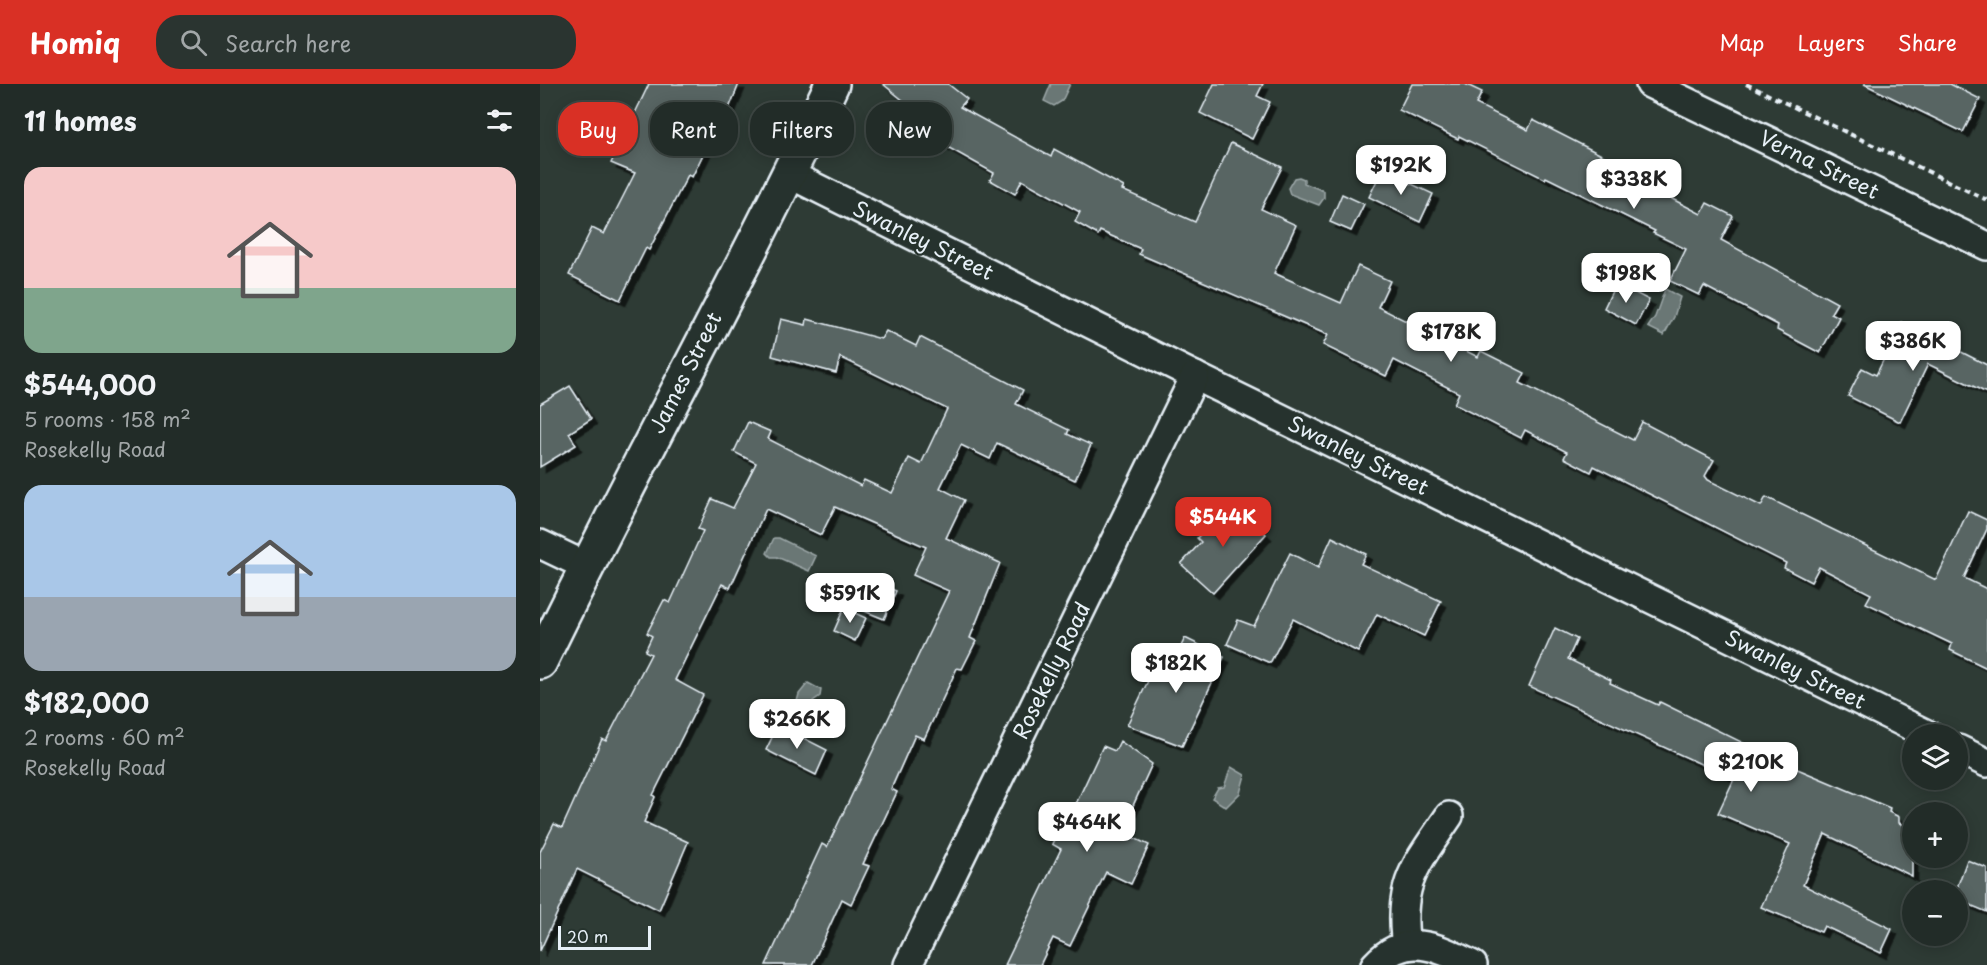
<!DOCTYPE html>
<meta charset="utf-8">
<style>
body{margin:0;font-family:"Playpen Sans",sans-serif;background:#2a3430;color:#f1f3f6;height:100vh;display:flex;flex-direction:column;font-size:22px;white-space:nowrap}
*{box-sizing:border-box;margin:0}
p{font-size:20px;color:#a2a7a8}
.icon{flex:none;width:33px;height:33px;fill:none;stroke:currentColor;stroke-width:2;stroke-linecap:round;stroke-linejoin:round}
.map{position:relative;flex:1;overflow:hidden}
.panel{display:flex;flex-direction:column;background:#222c28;width:540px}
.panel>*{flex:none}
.banner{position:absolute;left:18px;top:18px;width:570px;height:54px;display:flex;gap:12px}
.tools{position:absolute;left:1362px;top:640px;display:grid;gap:12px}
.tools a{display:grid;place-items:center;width:66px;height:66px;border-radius:50%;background:#222c28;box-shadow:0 3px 15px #0003,0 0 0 2px #3f4845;font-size:30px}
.scale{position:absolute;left:18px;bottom:15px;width:93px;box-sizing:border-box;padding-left:6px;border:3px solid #e8f1f8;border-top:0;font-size:16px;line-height:21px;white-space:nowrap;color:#e8f1f8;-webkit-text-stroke:4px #26332d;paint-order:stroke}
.price{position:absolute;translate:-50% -51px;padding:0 14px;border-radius:12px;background:#fff;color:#222;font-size:20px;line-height:39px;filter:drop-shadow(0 2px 3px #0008)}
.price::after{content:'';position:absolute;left:50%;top:36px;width:18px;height:14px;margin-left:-9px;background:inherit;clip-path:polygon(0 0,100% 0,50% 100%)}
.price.current{background:#d93025;color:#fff}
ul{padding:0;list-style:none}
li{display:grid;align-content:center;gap:12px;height:318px;padding:0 24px}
li span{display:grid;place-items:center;height:186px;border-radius:18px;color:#555}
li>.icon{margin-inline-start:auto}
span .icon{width:108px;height:108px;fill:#fffc;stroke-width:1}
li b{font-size:26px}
h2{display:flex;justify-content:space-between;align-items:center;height:72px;padding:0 24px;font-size:26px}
.chip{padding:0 21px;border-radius:24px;background:#222c28;box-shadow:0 3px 15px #0003,0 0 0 2px #3f4845;font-size:21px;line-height:54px}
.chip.current{background:#d93025;color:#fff}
header{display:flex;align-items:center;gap:36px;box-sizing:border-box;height:84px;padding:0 30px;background:#d93025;color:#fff}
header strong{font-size:28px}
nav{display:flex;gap:33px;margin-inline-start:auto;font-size:21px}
.search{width:420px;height:54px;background:#2a3430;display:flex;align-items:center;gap:15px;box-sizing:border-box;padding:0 21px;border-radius:24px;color:#a2a7a8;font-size:22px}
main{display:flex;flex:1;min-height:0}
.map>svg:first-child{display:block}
.water{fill:#6b7775;stroke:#9da8a9;stroke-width:1.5}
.building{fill:#596563;stroke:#e8f1f8;stroke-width:1.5;filter:url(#shadow)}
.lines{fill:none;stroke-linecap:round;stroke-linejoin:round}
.minor-casing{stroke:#e8f1f8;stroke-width:32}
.tertiary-casing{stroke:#e8f1f8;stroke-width:38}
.path{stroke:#e8f1f8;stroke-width:4;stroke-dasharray:6 4.5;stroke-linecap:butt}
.minor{stroke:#26332d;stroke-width:27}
.tertiary{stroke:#26332d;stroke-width:33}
.labels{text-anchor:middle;stroke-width:4.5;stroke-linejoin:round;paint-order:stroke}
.street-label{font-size:21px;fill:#e8f1f8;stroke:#26332d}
</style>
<header>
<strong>Homiq</strong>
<div class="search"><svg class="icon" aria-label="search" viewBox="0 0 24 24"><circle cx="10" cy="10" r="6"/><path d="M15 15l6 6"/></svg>Search here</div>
<nav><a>Map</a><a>Layers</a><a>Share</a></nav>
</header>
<main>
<section class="panel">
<h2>11 homes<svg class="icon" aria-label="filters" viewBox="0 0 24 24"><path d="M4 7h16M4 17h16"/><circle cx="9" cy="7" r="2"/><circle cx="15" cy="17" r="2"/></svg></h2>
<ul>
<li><span style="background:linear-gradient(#f6c9c9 65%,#7fa58c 0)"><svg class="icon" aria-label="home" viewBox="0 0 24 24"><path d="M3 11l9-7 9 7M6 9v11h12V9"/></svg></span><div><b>$544,000</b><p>5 rooms · 158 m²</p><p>Rosekelly Road</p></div></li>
<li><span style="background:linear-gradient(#a9c7e8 60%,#9aa5b1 0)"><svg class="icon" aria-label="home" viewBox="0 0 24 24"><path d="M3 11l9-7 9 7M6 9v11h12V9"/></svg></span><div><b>$182,000</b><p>2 rooms · 60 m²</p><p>Rosekelly Road</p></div></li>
</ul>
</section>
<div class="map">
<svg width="1447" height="881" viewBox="0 0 1447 881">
<defs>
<filter id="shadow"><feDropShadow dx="5.5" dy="5.5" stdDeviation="0" flood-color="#0009"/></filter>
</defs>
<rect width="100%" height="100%" fill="#2e3b35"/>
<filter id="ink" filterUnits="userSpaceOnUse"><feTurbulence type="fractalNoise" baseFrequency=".0167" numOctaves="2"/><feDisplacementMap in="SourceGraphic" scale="12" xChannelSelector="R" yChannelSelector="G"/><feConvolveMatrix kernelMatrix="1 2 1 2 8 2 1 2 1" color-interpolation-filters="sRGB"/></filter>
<g filter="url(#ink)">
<g class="water">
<path d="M511 0H530L522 17 514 22 504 17Z"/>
<path d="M759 93 764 95V99L784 107V114L779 121 750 110 748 104 754 94Z"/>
<path d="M1125 205 1140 213 1134 233 1124 251 1108 243 1115 233Z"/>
<path d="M234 454H239L276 472 269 487 237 473H231L227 469Z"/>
<path d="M268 599 281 606 280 612 273 617 268 636 254 628 259 610Z"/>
<path d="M691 683 705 691 700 709 686 723 672 714 678 704 684 703Z"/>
</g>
<g class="building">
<path d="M109 0H199L185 34 192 37 181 61 170 56 152 93 148 91 109 166 106 164 80 216 29 191 52 144 64 150 95 89 71 79Z"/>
<path d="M343 0H408L427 15 420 23 511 73 514 65 584 103 582 106 655 138 691 59 742 83 721 125 756 141 734 189 801 219 818 182 850 197 838 223 938 273 941 267 985 289 980 299 1093 356 1102 338 1174 376 1165 392 1168 396 1221 422 1226 413 1396 496 1428 427 1447 436V445L1424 494 1447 505V584L1410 566 1412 560 1326 519 1331 510 1279 483 1271 498 1244 484 1246 479 1054 382 1051 388 1024 374 1027 368 985 346 981 354 914 320 919 309 854 276 846 292 783 261 788 251 599 170 601 165 560 147 558 151 535 138 540 128 482 96 475 110 450 96 454 89 393 55 373 39 380 30Z"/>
<path d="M674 0H723L717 12 730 18 712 55 660 29Z"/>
<path d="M872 0H925L942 8 936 20 988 46 993 36 1089 85 1088 92 1161 130 1167 119 1193 132 1181 156 1297 219 1291 229 1299 233 1280 269 1237 246 1238 241 1164 202 1159 211 1130 197 1146 165 1113 149 1115 147 1006 93 1005 95 919 52 918 55 859 26Z"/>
<path d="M1324 0H1410L1440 15 1423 48Z"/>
<path d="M842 86 893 110 880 138 829 113Z"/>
<path d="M802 110 824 120 811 147 790 138Z"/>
<path d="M1076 199 1109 216 1096 241 1064 224Z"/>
<path d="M241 235 266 241 267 235 341 255 346 247 376 262 380 253 483 306 476 320 529 346 527 350 551 361 535 396 457 359 450 375 421 361 400 404 424 416 406 454 460 479 430 554 436 557 422 585 417 584 384 655 375 651 351 705 357 708 323 780 329 782 311 820 302 815 272 881H226L282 760 287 763 409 507 373 491 386 463 295 423 281 451 226 425 190 504 182 500 135 596 163 611 113 711 115 713 104 738 148 758 119 826 37 785 0 867V768L14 740 22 744 62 655 66 657 111 570 105 567 112 552 107 549 124 516 130 519 163 447 158 445 172 415 193 424 216 379 194 368 208 338 231 348 228 355 321 402 324 396 352 409 369 374 381 380 407 325 300 273 296 289 232 272Z"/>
<path d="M1362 238 1447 281V309L1388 280 1360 338 1308 312 1322 284 1336 291Z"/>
<path d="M30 302 51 335 29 349 36 361 0 383V320Z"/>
<path d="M696 422 726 450 673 509 641 480 661 458 657 454 678 431 683 436Z"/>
<path d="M792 453 826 470 821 480 901 517 884 552 837 530 818 568 753 535 730 579 687 560 698 536 714 542 750 469 778 484Z"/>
<path d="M334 498 356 507 344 535 322 526Z"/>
<path d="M304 524 326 534 315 557 294 547Z"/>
<path d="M1015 544 1037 555 1028 575 1071 596 1070 599 1118 621 1120 618 1248 681 1350 724 1349 728 1359 733V739L1372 745V792L1285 750 1263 801 1352 845 1341 869 1284 842 1281 848 1221 823 1250 760 1178 729 1194 695 989 602Z"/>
<path d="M645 554 684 573 642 662 587 641 617 578 630 585Z"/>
<path d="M238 641 287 666 276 691 226 666Z"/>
<path d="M580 657 612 680 581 748 609 761 591 800 566 788 530 862 513 854 500 881H465L521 765 512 760 529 723 533 726 563 662 575 667Z"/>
<path d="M1427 776 1447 784V828L1418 816V801Z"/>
</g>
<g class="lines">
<g class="minor-casing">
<g id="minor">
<path d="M1110 0 1447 162"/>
<path d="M249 90 655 292 1389 651"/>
<path d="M0 460 46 482"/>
<path d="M1418 665 1447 679"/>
<path d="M866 862C857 799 876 781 909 732"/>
<path d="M368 881 655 292"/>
<path d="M835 881C867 846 899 864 933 881"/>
</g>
</g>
<g class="tertiary-casing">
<path id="tertiary" d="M0 578C94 384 200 195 292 0"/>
</g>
<path class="path" d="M1206 0 1447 116"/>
<use href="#minor" class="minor"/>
<use href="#tertiary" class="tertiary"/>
</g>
</g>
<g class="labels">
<g class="street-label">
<text transform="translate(1279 81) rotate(26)" y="7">Verna Street</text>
<text transform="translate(383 157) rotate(26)" y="7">Swanley Street</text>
<text transform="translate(146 289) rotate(-63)" y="7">James Street</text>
<text transform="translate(818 372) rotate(26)" y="7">Swanley Street</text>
<text transform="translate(1255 586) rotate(26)" y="7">Swanley Street</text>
<text transform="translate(512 587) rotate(-64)" y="7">Rosekelly Road</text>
</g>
</g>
</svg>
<div class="tools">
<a><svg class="icon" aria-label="layers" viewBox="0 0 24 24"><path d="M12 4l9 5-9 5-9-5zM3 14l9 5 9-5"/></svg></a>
<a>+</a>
<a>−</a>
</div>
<div class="scale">20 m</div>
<b class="price" style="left:861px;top:112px">$192K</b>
<b class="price" style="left:1094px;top:126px">$338K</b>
<b class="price" style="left:1086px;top:220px">$198K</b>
<b class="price" style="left:911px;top:279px">$178K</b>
<b class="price" style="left:1373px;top:288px">$386K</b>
<b class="price current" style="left:683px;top:464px">$544K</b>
<b class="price" style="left:310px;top:540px">$591K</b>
<b class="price" style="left:636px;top:610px">$182K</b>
<b class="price" style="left:257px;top:666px">$266K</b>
<b class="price" style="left:1211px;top:709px">$210K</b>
<b class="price" style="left:547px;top:769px">$464K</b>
<div class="banner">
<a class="chip current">Buy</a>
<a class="chip">Rent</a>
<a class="chip">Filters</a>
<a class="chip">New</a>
</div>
</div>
</main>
